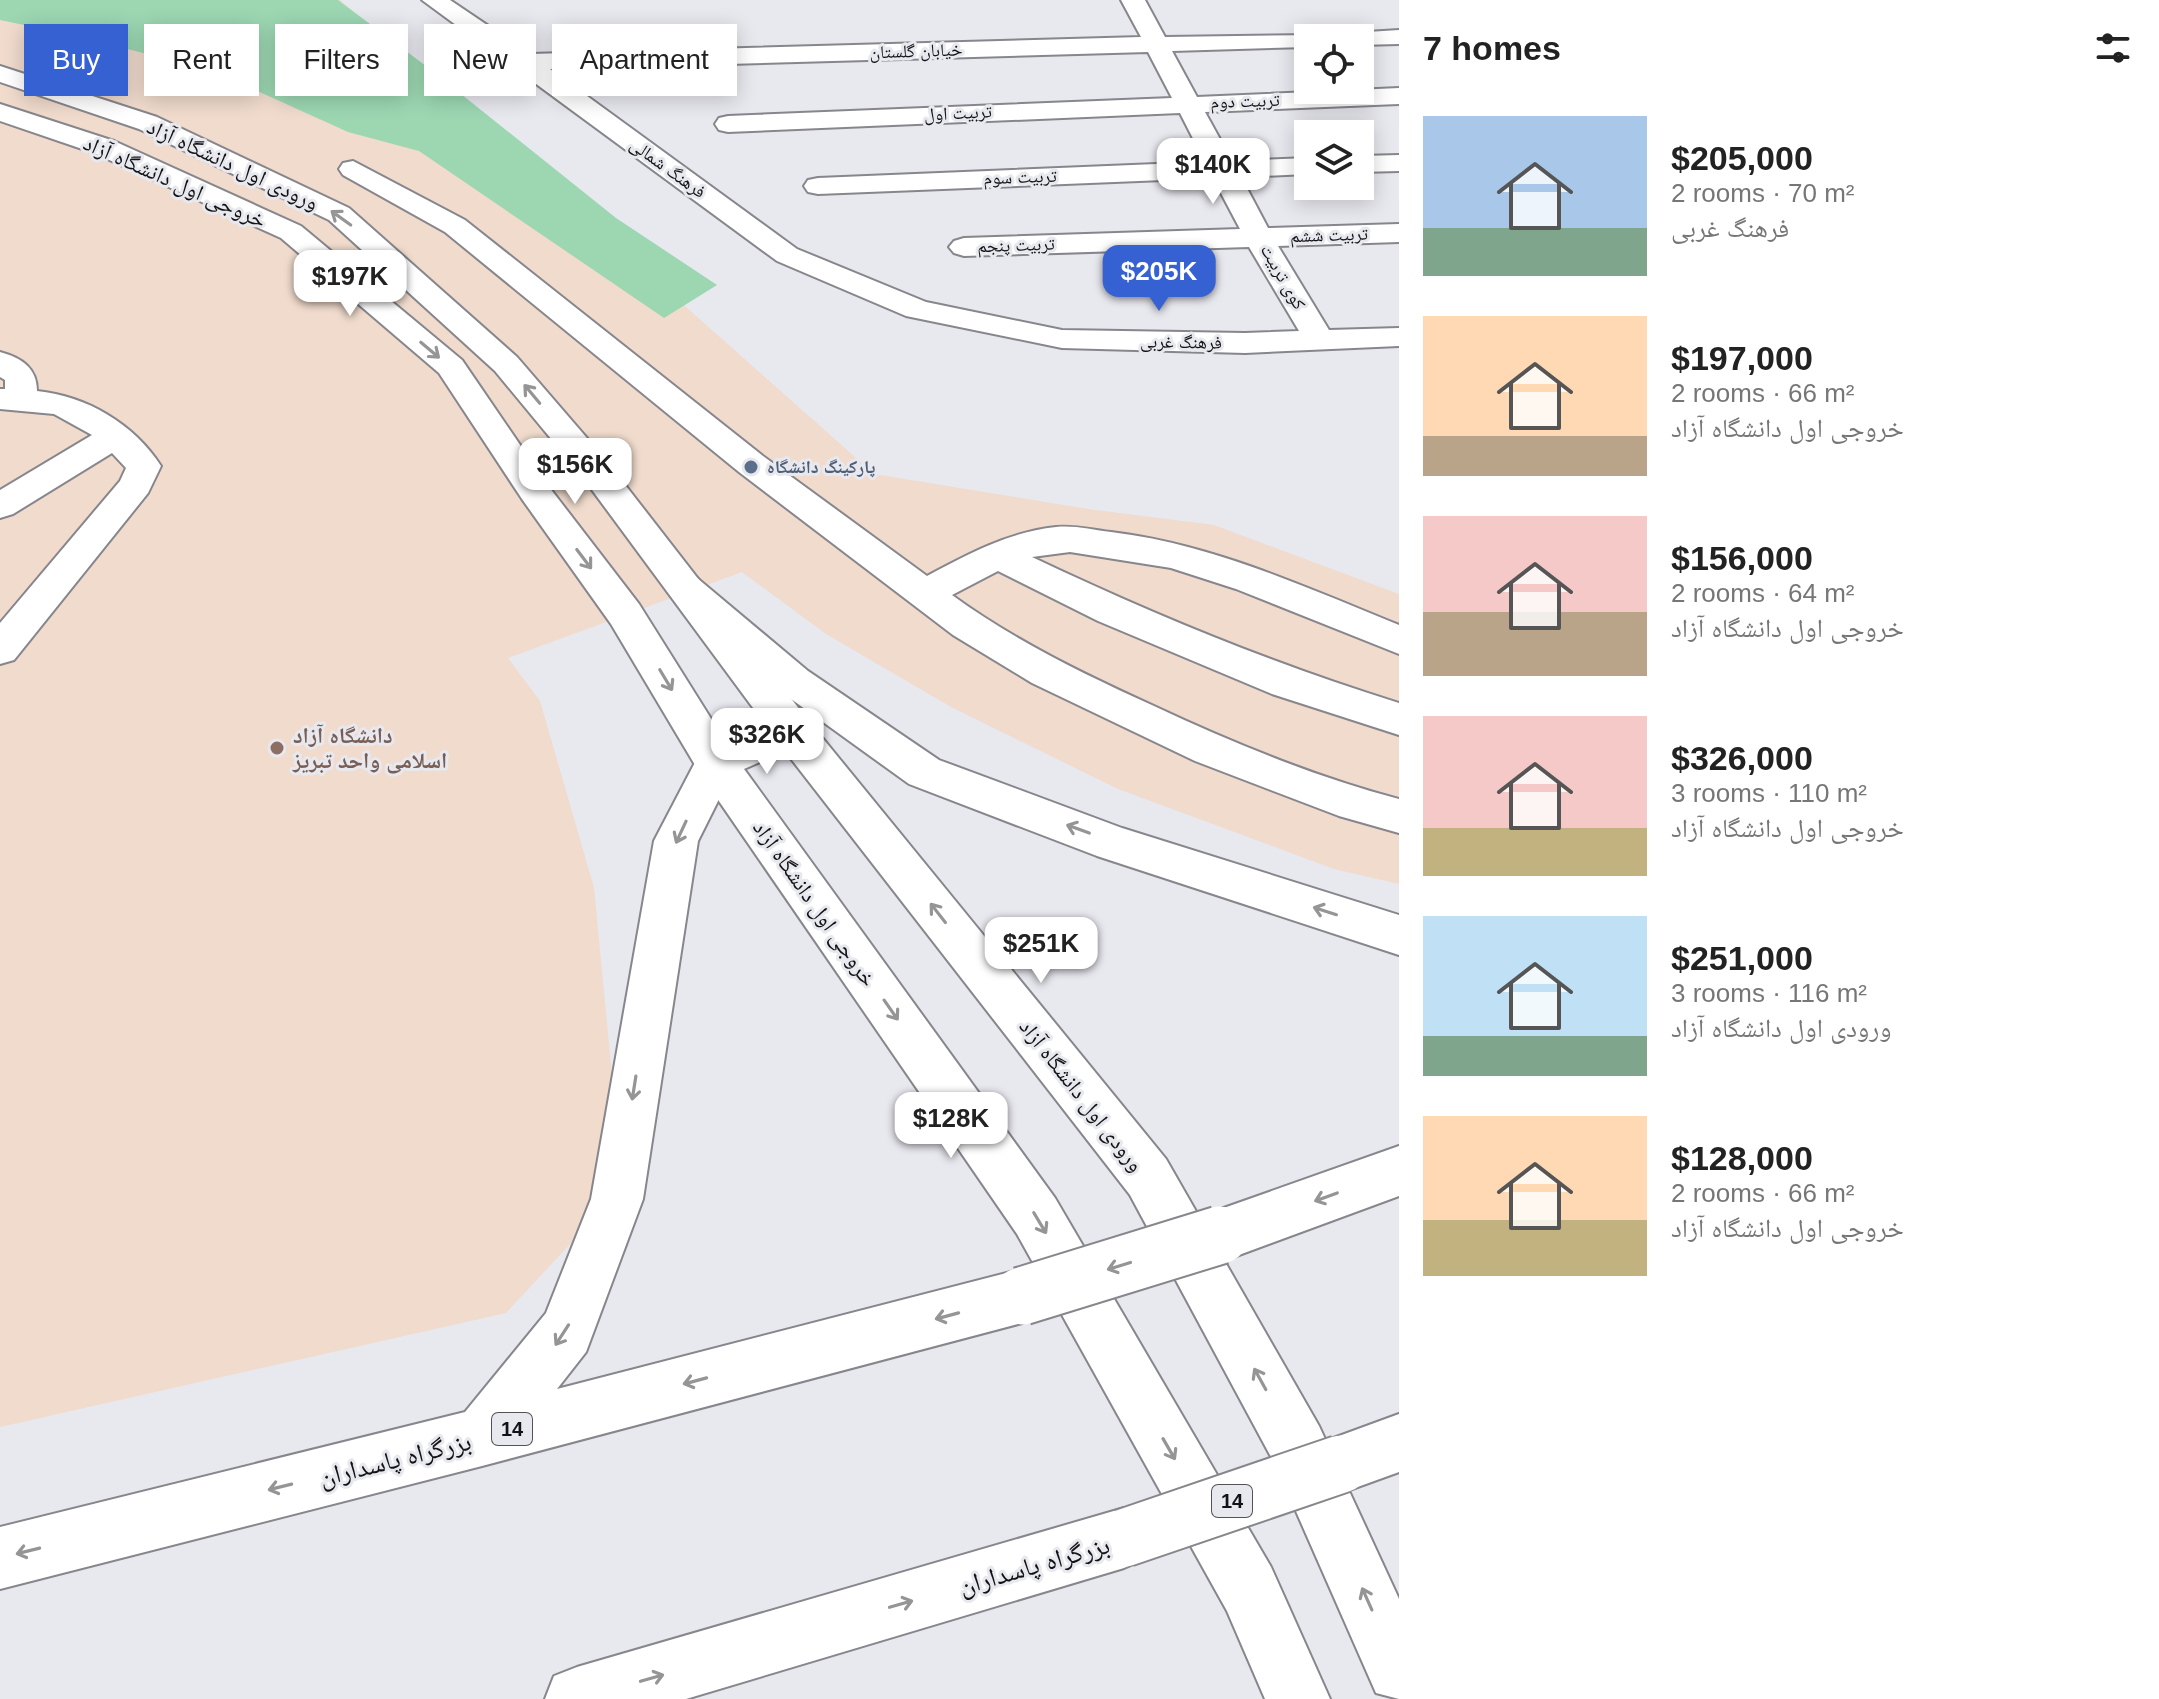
<!DOCTYPE html>
<meta charset="utf-8">
<style>
body{margin:0;font-family:Helvetica,"Noto Naskh Arabic",sans-serif;background:#f2f2f2;color:#222;height:100vh;display:flex;flex-direction:column;font-size:30px;white-space:nowrap}
*{box-sizing:border-box;margin:0}
p{font-size:26px;color:#767676}
.icon{flex:none;width:44px;height:44px;fill:none;stroke:currentColor;stroke-width:2;stroke-linecap:round;stroke-linejoin:round}
.map{position:relative;flex:1;overflow:hidden}
.details{display:flex;flex-direction:column;background:#fff;width:760px}
.details>*{flex:none}
.banner{position:absolute;left:24px;top:24px;width:760px;height:72px;display:flex;gap:16px}
.tools{position:absolute;left:1294px;top:24px;display:grid;gap:16px}
.tools a{display:grid;place-items:center;width:80px;height:80px;border-radius:0px;background:#fff;box-shadow:0 4px 20px #0003;font-size:40px}
.price{position:absolute;translate:-50% -68px;padding:0 18px;border-radius:16px;background:#fff;color:#222;font-size:26px;line-height:52px;filter:drop-shadow(0 2px 4px #0008)}
.price::after{content:'';position:absolute;left:50%;top:48px;width:24px;height:18px;margin-left:-12px;background:inherit;clip-path:polygon(0 0,100% 0,50% 100%)}
.price.selected{background:#3661d2;color:#fff}
ul{padding:0;list-style:none}
li{display:flex;align-items:center;gap:24px;height:200px;padding:0 24px}
li span{display:grid;place-items:center;flex:none;width:224px;height:160px;border-radius:0px;color:#555}
li>.icon{margin-inline-start:auto}
span .icon{width:96px;height:96px;fill:#fffc;stroke-width:1}
li b{font-size:34px}
h2{display:flex;justify-content:space-between;align-items:center;height:96px;padding:0 24px;font-size:34px}
.chip{padding:0 28px;border-radius:0px;background:#fff;box-shadow:0 4px 20px #0003;font-size:28px;line-height:72px}
.chip.selected{background:#3661d2;color:#fff}
main{display:flex;flex:1;min-height:0}
.map>svg:first-child{display:block}
.education{fill:#f0dbcd}
.green{fill:#9cd7b2}
.lines{fill:none;stroke-linecap:round;stroke-linejoin:round}
.minor-casing{stroke:#86868c;stroke-width:4}
.highway-casing{stroke:#86868c;stroke-width:4}
.minor{fill:#fff;fill-rule:evenodd}
.highway{fill:#fff;fill-rule:evenodd}
.highway-bridge-casing{stroke:#86868c;stroke-width:61;stroke-linecap:butt}
.highway-bridge{stroke:#fff;stroke-width:57}
.oneway{stroke:#959596}
.service-dot{fill:#5c6f8a;stroke:#e8e8ef;stroke-width:3}
.education-dot{fill:#8d6e63;stroke:#e8e8ef;stroke-width:3}
.labels{text-anchor:middle;stroke-width:6;stroke-linejoin:round;paint-order:stroke}
.far-street-label{font-size:18px;fill:#131315;stroke:#e8e8ef}
.far-service-label{font-size:18px;font-weight:bold;fill:#4e5e75;stroke:#e8e8ef;text-anchor:start}
.shield{fill:#e8e8ef;stroke:#535356;stroke-width:2}
.shield-label{font-size:20px;font-weight:bold;fill:#131315}
.street-label{font-size:22px;fill:#131315;stroke:#e8e8ef}
.education-label{font-size:22px;font-weight:bold;fill:#785e54;stroke:#e8e8ef;text-anchor:start}
.near-street-label{font-size:26px;fill:#131315;stroke:#e8e8ef}
</style>
<main>
<div class="map">
<svg width="1399" height="1699" viewBox="0 0 1399 1699">
<rect width="100%" height="100%" fill="#e8e8ef"/>
<path class="education" d="M0 0H340L874 474 1088 509 1214 525 1399 594V884L1334 869 1118 789 951 707 826 634 742 572 508 658 540 701 594 888 614 1096 584 1229 506 1313 0 1427Z"/>
<path class="green" d="M0 0H338L426 66 616 218 717 285 664 318 419 151 348 132 213 71 73 35 0 20Z"/>
<g class="lines">
<g class="minor-casing">
<g id="minor">
<path d="M422 0H450L530 54 1141 37 1121 0H1145L1165 37 1317 35 1319 38H1308V47L1172 51 1197 97 1399 88V104L1205 112 1232 161 1308 158V174L1241 177 1268 228 1399 224V242L1278 246 1329 330 1399 328V346L1245 353 1062 348 906 316 777 261ZM1148 52 1172 98 728 116 719 118 715 124 719 130 728 132 1180 113 1205 162 818 178 808 180 804 186 808 192 818 194 1213 178 1240 229 964 238 954 241 949 247 954 253 964 256 1249 247 1299 331 1245 333 1062 330 926 302 797 249 550 69Z"/>
<path d="M1399 30V44L1360 45V38H1348L1351 33Z"/>
<path d="M0 66 157 117 349 208 517 357 605 459 807 719 1166 1159 1319 1426 1399 1599V1699L1376 1693 1277 1468 1130 1195 785 751 744 769 1055 1198 1271 1567 1330 1699H1265L1227 1611 1017 1234 701 775 611 624 522 499 439 373 281 238 94 153 0 121V104L114 141 301 226 462 360 546 483 639 604 725 741 765 724 581 475 495 371 329 220 139 129 0 82Z"/>
<path d="M1399 155V171L1360 172V156Z"/>
<path d="M353 161 465 220 763 456 927 576C968 554 1009 532 1056 527 1074 525 1093 530 1111 532 1212 544 1305 587 1399 625V654L1236 589 1171 568 1070 552 1032 557C1152 614 1273 664 1399 703V735L1272 694 1098 621 998 571 952 595C1015 641 1084 674 1154 706 1233 743 1315 777 1399 799V833L1339 816 1195 761 1032 683 953 635 739 472 445 232 343 175 339 169 343 163Z"/>
<path d="M0 352C22 358 37 368 37 391 87 396 134 424 161 466L148 493 14 660 0 664V623L120 481 126 468 112 453 13 514 0 518V490L92 435 54 414 0 409V389H5V380L0 377Z"/>
</g>
</g>
<g class="highway-casing">
<g id="highway">
<path d="M684 574 697 578 808 671 939 760 1122 828 1399 915V955L1097 856 909 784 780 691 671 596 665 587 671 578Z"/>
<path d="M716 747 731 751 737 763 698 841 643 1199 586 1352 557 1389 1022 1269 1041 1277 1049 1296 1041 1315 1022 1323 482 1466 0 1589V1527L465 1412 546 1313 591 1199 654 841 701 751Z"/>
<path d="M1399 1146V1196L1220 1262 1201 1254 1193 1235 1201 1216Z"/>
<path d="M1399 1414V1472L1341 1493 1320 1485 1312 1464 1320 1443Z"/>
<path d="M1124 1508 1145 1517 1154 1538 1145 1559 1124 1568 686 1699H545L554 1676 577 1667Z"/>
</g>
</g>
<use href="#minor" class="minor"/>
<use href="#highway" class="highway"/>
<g class="highway-bridge-casing">
<g id="highway-bridge">
<path d="M1022 1296 1220 1235"/>
<path d="M1124 1538 1341 1464"/>
</g>
</g>
<use href="#highway-bridge" class="highway-bridge"/>
</g>
<defs><path id="oneway-shaft" d="M-6 0H5M1.5-3L5.5 0L1.5 3" fill="none" stroke-width="1.6" stroke-linecap="round" stroke-linejoin="round" transform="scale(2)"/></defs>
<g class="oneway">
<use href="#oneway-shaft" transform="translate(341 218) rotate(-144)"/>
<use href="#oneway-shaft" transform="translate(430 350) rotate(40)"/>
<use href="#oneway-shaft" transform="translate(532 394) rotate(-130)"/>
<use href="#oneway-shaft" transform="translate(584 559) rotate(53)"/>
<use href="#oneway-shaft" transform="translate(666 680) rotate(59)"/>
<use href="#oneway-shaft" transform="translate(1078 829) rotate(-160)"/>
<use href="#oneway-shaft" transform="translate(681 832) rotate(115)"/>
<use href="#oneway-shaft" transform="translate(1325 911) rotate(-162)"/>
<use href="#oneway-shaft" transform="translate(938 913) rotate(-128)"/>
<use href="#oneway-shaft" transform="translate(891 1010) rotate(55)"/>
<use href="#oneway-shaft" transform="translate(634 1088) rotate(99)"/>
<use href="#oneway-shaft" transform="translate(1326 1197) rotate(160)"/>
<use href="#oneway-shaft" transform="translate(1040 1223) rotate(59)"/>
<use href="#oneway-shaft" transform="translate(1119 1266) rotate(163)"/>
<use href="#oneway-shaft" transform="translate(947 1316) rotate(165)"/>
<use href="#oneway-shaft" transform="translate(562 1335) rotate(123)"/>
<use href="#oneway-shaft" transform="translate(1260 1379) rotate(-119)"/>
<use href="#oneway-shaft" transform="translate(695 1381) rotate(165)"/>
<use href="#oneway-shaft" transform="translate(1169 1449) rotate(60)"/>
<use href="#oneway-shaft" transform="translate(280 1487) rotate(166)"/>
<use href="#oneway-shaft" transform="translate(28 1551) rotate(166)"/>
<use href="#oneway-shaft" transform="translate(1367 1599) rotate(-114)"/>
<use href="#oneway-shaft" transform="translate(901 1604) rotate(-16)"/>
<use href="#oneway-shaft" transform="translate(652 1678) rotate(-16)"/>
</g>
<circle class="service-dot" cx="751" cy="467" r="8"/>
<circle class="education-dot" cx="277" cy="748" r="8"/>
<g class="labels">
<g class="far-street-label">
<text transform="translate(916 51) rotate(-2)" y="6">خیابان گلستان</text>
<text transform="translate(1245 101) rotate(-2)" y="6">تربیت دوم</text>
<text transform="translate(958 113) rotate(-3)" y="6">تربیت اول</text>
<text transform="translate(668 168) rotate(36)" y="6">فرهنگ شمالی</text>
<text transform="translate(1020 177) rotate(-2)" y="6">تربیت سوم</text>
<text transform="translate(1329 235) rotate(-2)" y="6">تربیت ششم</text>
<text transform="translate(1016 245) rotate(-2)" y="6">تربیت پنجم</text>
<text transform="translate(1283 277) rotate(60)" y="6">کوی تربیت</text>
<text transform="translate(1181 342) rotate(1)" y="6">فرهنگ غربی</text>
</g>
<g class="far-service-label">
<text x="767" y="473">پارکینگ دانشگاه</text>
</g>
<g class="shield">
<rect x="492" y="1413" width="40" height="32" rx="6"/>
<rect x="1212" y="1485" width="40" height="32" rx="6"/>
</g>
<g class="shield-label">
<text x="512" y="1436">14</text>
<text x="1232" y="1508">14</text>
</g>
<g class="street-label">
<text transform="translate(233 164) rotate(25)" y="8">ورودی اول دانشگاه آزاد</text>
<text transform="translate(175 181) rotate(24)" y="8">خروجی اول دانشگاه آزاد</text>
<text transform="translate(815 903) rotate(55)" y="8">خروجی اول دانشگاه آزاد</text>
<text transform="translate(1082 1095) rotate(52)" y="8">ورودی اول دانشگاه آزاد</text>
</g>
<g class="education-label">
<text x="293" y="743">دانشگاه آزاد<tspan x="293" dy="25">اسلامی واحد تبریز</tspan></text>
</g>
<g class="near-street-label">
<text transform="translate(395 1459) rotate(-14)" y="9">بزرگراه پاسداران</text>
<text transform="translate(1034 1565) rotate(-16)" y="9">بزرگراه پاسداران</text>
</g>
</g>
</svg>
<div class="tools">
<a><svg class="icon" aria-label="locate" viewBox="0 0 24 24"><circle cx="12" cy="12" r="6"/><path d="M12 2v4M12 18v4M2 12h4M18 12h4"/></svg></a>
<a><svg class="icon" aria-label="layers" viewBox="0 0 24 24"><path d="M12 4l9 5-9 5-9-5zM3 14l9 5 9-5"/></svg></a>
</div>
<b class="price" style="left:1213px;top:206px">$140K</b>
<b class="price selected" style="left:1159px;top:313px">$205K</b>
<b class="price" style="left:350px;top:318px">$197K</b>
<b class="price" style="left:575px;top:506px">$156K</b>
<b class="price" style="left:767px;top:776px">$326K</b>
<b class="price" style="left:1041px;top:985px">$251K</b>
<b class="price" style="left:951px;top:1160px">$128K</b>
<div class="banner">
<a class="chip selected">Buy</a>
<a class="chip">Rent</a>
<a class="chip">Filters</a>
<a class="chip">New</a>
<a class="chip">Apartment</a>
</div>
</div>
<section class="details">
<h2>7 homes<svg class="icon" aria-label="filters" viewBox="0 0 24 24"><path d="M4 7h16M4 17h16"/><circle cx="9" cy="7" r="2"/><circle cx="15" cy="17" r="2"/></svg></h2>
<ul>
<li><span style="background:linear-gradient(#a9c7e8 70%,#7fa58c 0)"><svg class="icon" aria-label="home" viewBox="0 0 24 24"><path d="M3 11l9-7 9 7M6 9v11h12V9"/></svg></span><div><b>$205,000</b><p>2 rooms · 70 m²</p><p>فرهنگ غربی</p></div></li>
<li><span style="background:linear-gradient(#ffd9b3 75%,#b9a48a 0)"><svg class="icon" aria-label="home" viewBox="0 0 24 24"><path d="M3 11l9-7 9 7M6 9v11h12V9"/></svg></span><div><b>$197,000</b><p>2 rooms · 66 m²</p><p>خروجی اول دانشگاه آزاد</p></div></li>
<li><span style="background:linear-gradient(#f6c9c9 60%,#b9a48a 0)"><svg class="icon" aria-label="home" viewBox="0 0 24 24"><path d="M3 11l9-7 9 7M6 9v11h12V9"/></svg></span><div><b>$156,000</b><p>2 rooms · 64 m²</p><p>خروجی اول دانشگاه آزاد</p></div></li>
<li><span style="background:linear-gradient(#f6c9c9 70%,#c2b280 0)"><svg class="icon" aria-label="home" viewBox="0 0 24 24"><path d="M3 11l9-7 9 7M6 9v11h12V9"/></svg></span><div><b>$326,000</b><p>3 rooms · 110 m²</p><p>خروجی اول دانشگاه آزاد</p></div></li>
<li><span style="background:linear-gradient(#bfe0f5 75%,#7fa58c 0)"><svg class="icon" aria-label="home" viewBox="0 0 24 24"><path d="M3 11l9-7 9 7M6 9v11h12V9"/></svg></span><div><b>$251,000</b><p>3 rooms · 116 m²</p><p>ورودی اول دانشگاه آزاد</p></div></li>
<li><span style="background:linear-gradient(#ffd9b3 65%,#c2b280 0)"><svg class="icon" aria-label="home" viewBox="0 0 24 24"><path d="M3 11l9-7 9 7M6 9v11h12V9"/></svg></span><div><b>$128,000</b><p>2 rooms · 66 m²</p><p>خروجی اول دانشگاه آزاد</p></div></li>
</ul>
</section>
</main>
